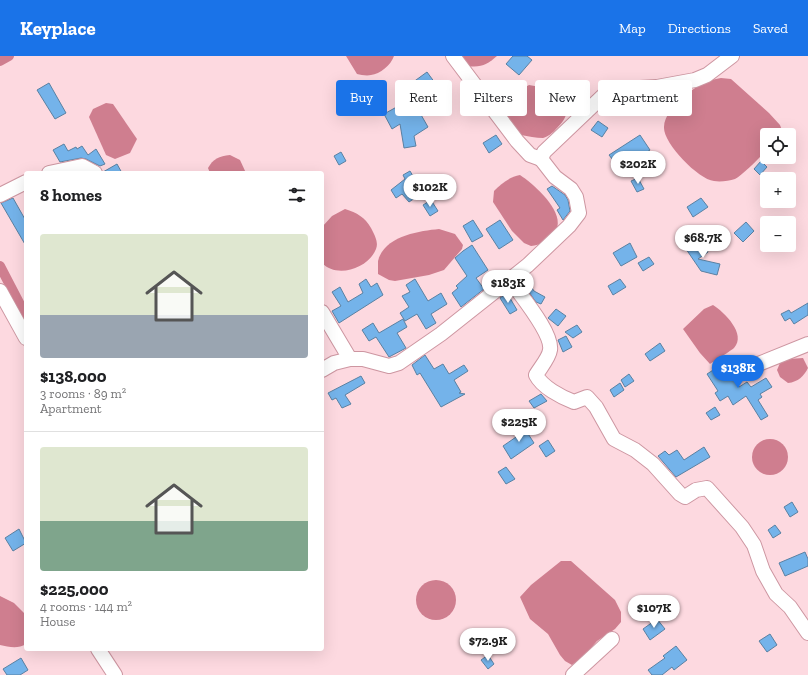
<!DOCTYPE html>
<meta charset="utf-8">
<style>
body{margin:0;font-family:"Zilla Slab",serif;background:#f6f6f6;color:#202124;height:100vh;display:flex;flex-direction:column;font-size:15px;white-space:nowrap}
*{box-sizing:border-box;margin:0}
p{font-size:13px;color:#757577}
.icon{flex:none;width:22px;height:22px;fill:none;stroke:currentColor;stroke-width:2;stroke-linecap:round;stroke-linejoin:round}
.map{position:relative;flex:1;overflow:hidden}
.details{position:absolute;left:24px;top:115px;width:300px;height:480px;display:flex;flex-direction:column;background:#fff;border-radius:4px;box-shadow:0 4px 16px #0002}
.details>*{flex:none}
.banner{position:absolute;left:336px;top:24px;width:380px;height:36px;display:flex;gap:8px}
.tools{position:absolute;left:760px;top:72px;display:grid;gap:8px}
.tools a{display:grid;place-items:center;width:36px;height:36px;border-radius:4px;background:#fff;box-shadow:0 4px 16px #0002;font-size:20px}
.price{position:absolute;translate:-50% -34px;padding:0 9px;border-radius:14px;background:#fff;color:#222;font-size:13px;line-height:26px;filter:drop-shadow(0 1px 2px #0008)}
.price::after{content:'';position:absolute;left:50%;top:24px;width:12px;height:9px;margin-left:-6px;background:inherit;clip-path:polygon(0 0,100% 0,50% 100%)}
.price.on{background:#1a73e8;color:#fff}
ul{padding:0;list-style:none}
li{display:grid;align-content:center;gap:8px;height:212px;padding:0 16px}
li+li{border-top:1px solid #e0e0e0}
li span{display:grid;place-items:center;height:124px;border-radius:4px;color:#555}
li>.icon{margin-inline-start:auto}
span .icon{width:72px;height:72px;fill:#fffc;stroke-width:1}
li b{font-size:17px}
h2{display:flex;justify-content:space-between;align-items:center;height:48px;padding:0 16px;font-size:17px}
.pill{padding:0 14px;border-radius:4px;background:#fff;box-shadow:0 4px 16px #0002;font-size:14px;line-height:36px}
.pill.on{background:#1a73e8;color:#fff}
header{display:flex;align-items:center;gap:24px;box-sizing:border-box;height:56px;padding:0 20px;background:#1a73e8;color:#fff}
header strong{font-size:19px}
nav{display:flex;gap:22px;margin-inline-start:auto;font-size:14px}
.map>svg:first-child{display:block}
.water{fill:#cf7e8f}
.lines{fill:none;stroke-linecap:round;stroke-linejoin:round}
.canal{stroke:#cf7e8f;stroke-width:10}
.building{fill:#74b3ea;stroke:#5a81a2}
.minor-casing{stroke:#cd96a1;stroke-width:16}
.minor{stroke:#fff;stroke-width:14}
</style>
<header>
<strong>Keyplace</strong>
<nav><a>Map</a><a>Directions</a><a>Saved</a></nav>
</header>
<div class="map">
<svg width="808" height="619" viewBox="0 0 808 619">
<rect width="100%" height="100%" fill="#fdd9e0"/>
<g class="water">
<path d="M346 0H394C391 9 380 18 371 19 367 20 361 19 357 18Z"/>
<path d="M460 0H497C488 8 481 12 468 10Z"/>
<path d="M721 22 731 23 769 57 780 69 783 77 782 79H767V94C760 101 743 119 735 123 729 125 720 126 714 125 698 123 663 87 664 71 665 49 701 24 721 22Z"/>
<path d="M529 29C543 31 566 40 566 58 565 64 560 69 556 73 553 77 547 81 543 82 536 82 528 80 521 79 518 75 513 71 510 67 500 50 516 36 529 29Z"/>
<path d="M106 47 113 48 137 83 130 97 115 103 106 99 89 61 93 53Z"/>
<path d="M230 99 240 104 246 117H210L208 112C213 103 219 100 230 99Z"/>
<path d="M520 119C535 129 572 161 552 180 545 186 541 189 531 190L524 187 512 175 493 146 494 135C501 128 509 121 520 119Z"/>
<path d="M345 153C357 157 365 161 371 172 374 178 379 186 376 193 369 212 337 223 322 207V171L332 160Z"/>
<path d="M439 173 455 178 463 189 462 193 444 214 429 219 395 225 389 224 378 218C378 214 378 209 378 205 384 180 419 175 439 173Z"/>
<path d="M713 249C724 256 747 278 734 292 732 294 713 306 710 308L700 297 683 273 704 253Z"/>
<path d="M803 302 808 312C804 320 798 326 788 327L780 321 777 314 780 307 788 303Z"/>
<circle cx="770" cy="401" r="18"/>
<path d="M561 505H571L615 544 621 556V566L615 573 597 585 584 600 572 609 565 605 560 599 548 578 530 563 520 541 531 529Z"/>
<circle cx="436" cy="544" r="20"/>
<path d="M0 540 14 547 26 559V588C18 593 9 591 0 589Z"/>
</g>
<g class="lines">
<g class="canal">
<path d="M0 5 9 0"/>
<path d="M0 210 26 260"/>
</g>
</g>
<g class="building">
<path d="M513 0H527L532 4 519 19 506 8Z"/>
<path d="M427 16 438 31 420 45 425 54 420 57 428 71 414 80 416 90 404 92 400 68 392 73 384 58 411 43 405 32Z"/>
<path d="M49 27 66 57 55 63 37 34Z"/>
<path d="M598 65 608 72 602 81 591 74Z"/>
<path d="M496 79 502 88 489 97 483 87Z"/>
<path d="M640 79 650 94 638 102 635 96 616 108 609 99Z"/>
<path d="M64 88 68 95 76 91 77 93 82 90 88 99 96 93 105 108 100 110 86 103 81 102 60 106 53 94Z"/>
<path d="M341 96 346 105 339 109 334 100Z"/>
<path d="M761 105 767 111 760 119 754 113Z"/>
<path d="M117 108 122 117H103V116Z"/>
<path d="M410 115 419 130 411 135 415 142 409 146 402 138 396 142 391 134 405 123 403 119Z"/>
<path d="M638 122 644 133 637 136 631 125Z"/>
<path d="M552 130 565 139 568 144 570 155 563 164 557 154 560 152 547 133Z"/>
<path d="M13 142 26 165V190L1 147Z"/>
<path d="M701 142 708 151 693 161 687 151Z"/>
<path d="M431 144 438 155 430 160 423 149Z"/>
<path d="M473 164 483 180 472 186 463 170Z"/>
<path d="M500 164 513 184 499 193 486 173Z"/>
<path d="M746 166 754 175 743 186 734 177Z"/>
<path d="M700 185 708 196 698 203 720 208 717 219 701 215 686 193Z"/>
<path d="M630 187 637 201 621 210 613 197Z"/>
<path d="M472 189 488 214 476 222 484 233 461 251 452 237 458 232 456 230 467 220 455 202 463 195Z"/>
<path d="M649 201 654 208 643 215 638 207Z"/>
<path d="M525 222 534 235 545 241 541 248 536 246 521 225Z"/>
<path d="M366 223 371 231 377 227 383 239 339 267 332 255 341 250 332 236 340 231 348 246 363 237 359 228Z"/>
<path d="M415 223 428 245 441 237 447 248 431 258 436 267 426 273 417 258 405 265 400 257 409 251 402 240 410 236 406 229Z"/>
<path d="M620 223 626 231 613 239 608 230Z"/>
<path d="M507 237 517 254 510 258 500 242Z"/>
<path d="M808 247V259L794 268 790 262 785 265 781 258 789 254 791 257Z"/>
<path d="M556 253 566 260 558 270 548 262Z"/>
<path d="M403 263 407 271 397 277 406 292 389 301 376 281 369 285 362 274 373 267 379 277Z"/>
<path d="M577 269 582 276 573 282 565 276Z"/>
<path d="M566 280 572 291 563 296 558 284Z"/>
<path d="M660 287 665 295 650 305 645 298Z"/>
<path d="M425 299 434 313 443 308 449 318 464 309 468 315 454 324 461 336 459 337 465 338 441 351 420 317 417 319 412 309Z"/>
<path d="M724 307 739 331 747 326 751 331 766 322 772 331 760 338 762 341 758 344 768 360 761 364 746 340 733 349 728 340 720 345 715 337 718 335 707 318Z"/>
<path d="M629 318 634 325 625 331 621 324Z"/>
<path d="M361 320 365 327 345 339 351 348 342 352 336 342 332 344 328 337Z"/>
<path d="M620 327 624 334 614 341 610 334Z"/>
<path d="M541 338 547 345 534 352 529 345Z"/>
<path d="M715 351 720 359 711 364 706 357Z"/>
<path d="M523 370 534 387 511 403 503 390 519 379 516 375Z"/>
<path d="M548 384 555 395 546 401 539 390Z"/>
<path d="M704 391 710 401 676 421 658 400 665 395 669 399 677 394 684 404Z"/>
<path d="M506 411 515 423 506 428 498 416Z"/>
<path d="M792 446 798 456 790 461 784 451Z"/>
<path d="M775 469 781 477 773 482 768 474Z"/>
<path d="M19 473 26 487 13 495 5 482Z"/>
<path d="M805 496 808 503V510L785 520 779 507Z"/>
<path d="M657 563 665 573 650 584 643 573Z"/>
<path d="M770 578 777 589 767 596 759 585Z"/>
<path d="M676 590 687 604 674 614 672 611 662 619H652L648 614 665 602 663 600Z"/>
<path d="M488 599 494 608 488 613 481 604Z"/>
<path d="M21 602 28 614 20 619H7L3 613Z"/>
</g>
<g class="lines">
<g class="minor-casing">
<g id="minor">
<path d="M453 0 517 85 530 99 541 103"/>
<path d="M49 117 82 110 95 117"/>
<path d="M0 139 26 126"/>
<path d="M510 224C520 239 553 277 550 294 549 302 540 312 536 319 542 331 561 341 574 346L587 341 596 351 614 383 635 394 653 408 680 438 685 441 696 434 707 432 742 471 754 489 763 515 776 538 790 551 808 577"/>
<path d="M0 235 26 282"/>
<path d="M322 256 350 303"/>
<path d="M751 311 808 288"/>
<path d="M322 314 334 307 350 303H363L389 310 399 307 441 278 528 209 569 170 579 157 576 141 571 133 555 121 541 103 544 96 606 37 623 33 657 31 695 24 707 19 732 0"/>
<path d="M98 593 115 619"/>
<path d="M573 619 612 583"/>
</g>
</g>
<use href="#minor" class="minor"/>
</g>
</svg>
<div class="tools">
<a><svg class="icon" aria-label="locate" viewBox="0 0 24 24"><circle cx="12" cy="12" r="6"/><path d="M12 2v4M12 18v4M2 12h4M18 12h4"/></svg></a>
<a>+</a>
<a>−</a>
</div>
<b class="price" style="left:638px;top:129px">$202K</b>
<b class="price" style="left:430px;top:152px">$102K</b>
<b class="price" style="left:703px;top:203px">$68.7K</b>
<b class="price" style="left:508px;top:248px">$183K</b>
<b class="price on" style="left:738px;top:333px">$138K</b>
<b class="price" style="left:519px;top:387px">$225K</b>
<b class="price" style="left:654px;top:573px">$107K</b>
<b class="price" style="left:488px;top:606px">$72.9K</b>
<div class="banner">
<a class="pill on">Buy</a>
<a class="pill">Rent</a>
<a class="pill">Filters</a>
<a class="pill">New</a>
<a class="pill">Apartment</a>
</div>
<section class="details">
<h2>8 homes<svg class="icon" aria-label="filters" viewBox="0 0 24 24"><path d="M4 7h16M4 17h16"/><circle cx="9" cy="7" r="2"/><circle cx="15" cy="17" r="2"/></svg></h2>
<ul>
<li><span style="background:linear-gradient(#dfe7d0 65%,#9aa5b1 0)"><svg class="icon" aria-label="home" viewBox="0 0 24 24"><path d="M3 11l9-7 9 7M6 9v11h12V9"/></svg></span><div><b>$138,000</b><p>3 rooms · 89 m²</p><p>Apartment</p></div></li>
<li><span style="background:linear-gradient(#dfe7d0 60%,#7fa58c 0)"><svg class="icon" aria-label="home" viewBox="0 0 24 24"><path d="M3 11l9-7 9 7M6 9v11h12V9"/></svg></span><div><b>$225,000</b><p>4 rooms · 144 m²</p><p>House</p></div></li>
</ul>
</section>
</div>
